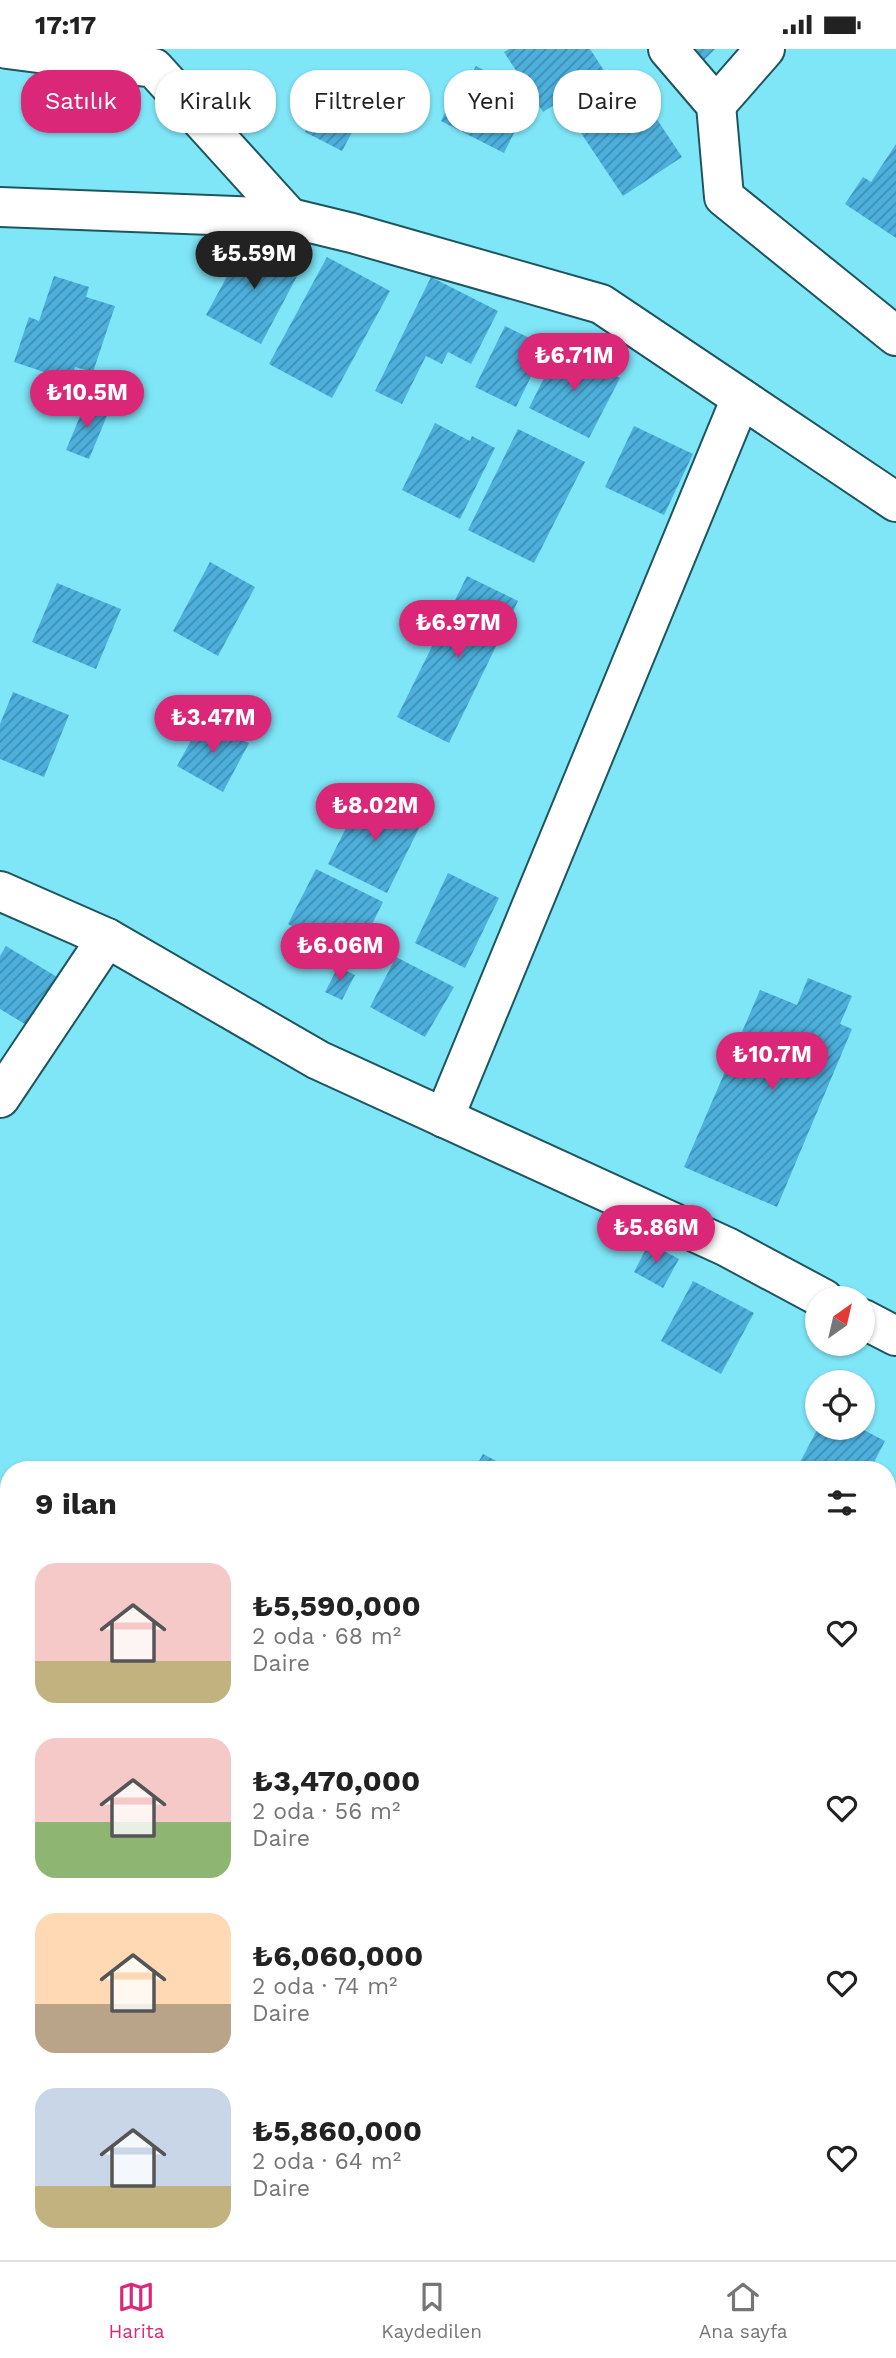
<!DOCTYPE html>
<html lang="tr">
<meta charset="utf-8">
<style>
body{margin:0;font-family:"Work Sans",sans-serif;background:#f6f6f6;color:#222;height:100vh;display:flex;flex-direction:column;font-size:26px;white-space:nowrap}
*{box-sizing:border-box;margin:0}
p{font-size:23px;color:#767676}
.icon{flex:none;width:38px;height:38px;fill:none;stroke:currentColor;stroke-width:2;stroke-linecap:round;stroke-linejoin:round}
.map{position:relative;flex:1;overflow:hidden}
.details{position:absolute;left:0px;top:1412px;width:896px;height:800px;display:flex;flex-direction:column;background:#fff;border-radius:28px 28px 0 0;box-shadow:0 2px 5px #0004}
.details>*{flex:none}
.guide{position:absolute;left:21px;top:21px;width:854px;height:63px;display:flex;gap:14px}
.needle{width:46px;rotate:34deg}
.controls{position:absolute;left:805px;top:1237px;display:grid;gap:14px}
.controls a{display:grid;place-items:center;width:70px;height:70px;border-radius:50%;background:#fff;box-shadow:0 2px 5px #0004;font-size:35px}
.price{position:absolute;translate:-50% -60px;padding:0 16px;border-radius:24px;background:#db2777;color:#fff;font-size:23px;line-height:46px;filter:drop-shadow(0 2px 4px #0008)}
.price::after{content:'';position:absolute;left:50%;top:42px;width:21px;height:16px;margin-left:-10px;background:inherit;clip-path:polygon(0 0,100% 0,50% 100%)}
.price.selected{background:#222;color:#fff}
ul{padding:0;list-style:none}
li{display:flex;align-items:center;gap:21px;height:175px;padding:0 35px}
li span{display:grid;place-items:center;flex:none;width:196px;height:140px;border-radius:21px;color:#555}
li>.icon{margin-inline-start:auto}
span .icon{width:84px;height:84px;fill:#fffc;stroke-width:1}
li b{font-size:30px}
h2{display:flex;justify-content:space-between;align-items:center;height:84px;padding:0 35px;font-size:30px}
.tag{padding:0 24px;border-radius:28px;background:#fff;box-shadow:0 2px 5px #0004;font-size:24px;line-height:63px}
.tag.selected{background:#db2777;color:#fff}
.status{display:flex;justify-content:space-between;align-items:center;height:49px;padding:0 35px;background:#fff;direction:ltr}
.status svg{height:19px;fill:currentColor}
.tabs{display:flex;justify-content:space-around;align-items:center;height:98px;border-top:2px solid #e0e0e0;background:#fff;font-size:19px;color:#767676}
.tabs a{display:grid;justify-items:center;gap:4px}
.tabs .selected{color:#db2777}
.map>svg:first-child{display:block}
.building{fill:url(#building-hatch)}
.lines{fill:none;stroke-linecap:round;stroke-linejoin:round}
.minor-casing{stroke:#1e565f;stroke-width:42}
.minor{stroke:#fff;stroke-width:38}
</style>
<div class="status"><b>17:17</b><svg viewBox="0 0 49 12"><path d="M0 12V9h3v3zM5 12V6h3v6zM10 12V3h3v9zM15 12V0h3v12zM26 1h20v11H26zM47 4h2v5h-2z"/></svg></div>
<div class="map">
<svg width="896" height="2211" viewBox="0 0 896 2211">
<defs>
<pattern id="building-hatch" width="6" height="6" patternUnits="userSpaceOnUse" patternTransform="scale(1.75)"><rect width="6" height="6" fill="#4dafdb"/><path d="M-1 1l2-2M0 6l6-6M5 7l2-2" fill="none" stroke="#3e8eb2"/></pattern>
</defs>
<rect width="100%" height="100%" fill="#7fe6f8"/>
<g class="building">
<path d="M509 0H590L605 23 543 63 504 3Z"/>
<path d="M692 0H715L704 11Z"/>
<path d="M476 17 515 38 505 57 465 37Z"/>
<path d="M640 45 682 108 623 147 581 84Z"/>
<path d="M325 46 362 65 342 102 305 83Z"/>
<path d="M453 48 516 80 504 104 441 72Z"/>
<path d="M896 95V189L845 155 863 128 871 133Z"/>
<path d="M248 189 302 218 261 295 206 266Z"/>
<path d="M327 208 390 242 332 349 269 315Z"/>
<path d="M54 227 89 238 86 248 115 257 93 323 75 318 71 332 14 313 29 268 39 272Z"/>
<path d="M431 228 498 262 471 315 448 303 442 315 426 307 402 355 375 342Z"/>
<path d="M505 277 546 297 516 358 475 338Z"/>
<path d="M559 299 620 329 589 389 529 359Z"/>
<path d="M86 353 109 362 89 410 66 401Z"/>
<path d="M435 374 470 392 472 387 495 399 460 470 402 441Z"/>
<path d="M634 377 693 405 664 466 605 438Z"/>
<path d="M518 380 585 413 534 514 468 481Z"/>
<path d="M210 513 255 538 218 607 173 582Z"/>
<path d="M467 527 518 552 449 694 397 668Z"/>
<path d="M57 534 121 560 96 620 32 593Z"/>
<path d="M13 643 69 666 44 728 0 710V675Z"/>
<path d="M203 670 249 694 223 743 177 717Z"/>
<path d="M363 745 422 773 387 844 328 815Z"/>
<path d="M316 820 383 853 356 908 288 875Z"/>
<path d="M448 824 499 849 465 919 415 894Z"/>
<path d="M6 897 67 934 38 983 0 960V907Z"/>
<path d="M396 908 454 938 425 988 370 958Z"/>
<path d="M338 918 355 926 342 951 325 943Z"/>
<path d="M808 929 852 947 840 975 852 980 777 1158 684 1118 760 941 797 956Z"/>
<path d="M649 1194 679 1210 663 1239 634 1223Z"/>
<path d="M693 1232 754 1264 721 1325 661 1292Z"/>
<path d="M818 1379H860L885 1392 870 1421H796Z"/>
<path d="M483 1405 514 1421H474Z"/>
<path d="M887 1453 896 1458V1533L887 1528Z"/>
</g>
<g class="lines">
<g class="minor-casing">
<g id="minor">
<path d="M7 0 154 19 290 169"/>
<path d="M668 0 716 56 724 148 896 287"/>
<path d="M716 56 765 0"/>
<path d="M0 158 290 169 352 184 601 255 896 453"/>
<path d="M0 842 107 889 318 1011 727 1198 824 1250"/>
<path d="M0 1049 107 889"/>
<path d="M444 1069 741 349"/>
<path d="M863 1270 896 1287"/>
<path d="M0 1593 9 1597"/>
<path d="M887 1822 896 1825"/>
<path d="M416 2211 418 2203"/>
</g>
</g>
<use href="#minor" class="minor"/>
</g>
</svg>
<div class="controls">
<a><svg class="needle" viewBox="-14 -14 28 28"><path d="M0-13l5 13h-10z" fill="#e53935"/><path d="M0 13l5-13h-10z" fill="#767676"/></svg></a>
<a><svg class="icon" aria-label="locate" viewBox="0 0 24 24"><circle cx="12" cy="12" r="6"/><path d="M12 2v4M12 18v4M2 12h4M18 12h4"/></svg></a>
</div>
<b class="price selected" style="left:254px;top:242px">₺5.59M</b>
<b class="price" style="left:574px;top:344px">₺6.71M</b>
<b class="price" style="left:87px;top:381px">₺10.5M</b>
<b class="price" style="left:458px;top:611px">₺6.97M</b>
<b class="price" style="left:213px;top:706px">₺3.47M</b>
<b class="price" style="left:375px;top:794px">₺8.02M</b>
<b class="price" style="left:340px;top:934px">₺6.06M</b>
<b class="price" style="left:772px;top:1043px">₺10.7M</b>
<b class="price" style="left:656px;top:1216px">₺5.86M</b>
<div class="guide">
<a class="tag selected">Satılık</a>
<a class="tag">Kiralık</a>
<a class="tag">Filtreler</a>
<a class="tag">Yeni</a>
<a class="tag">Daire</a>
</div>
<section class="details">
<h2>9 ilan<svg class="icon" aria-label="filters" viewBox="0 0 24 24"><path d="M4 7h16M4 17h16"/><circle cx="9" cy="7" r="2"/><circle cx="15" cy="17" r="2"/></svg></h2>
<ul>
<li><span style="background:linear-gradient(#f6c9c9 70%,#c2b280 0)"><svg class="icon" aria-label="home" viewBox="0 0 24 24"><path d="M3 11l9-7 9 7M6 9v11h12V9"/></svg></span><div><b>₺5,590,000</b><p>2 oda · 68 m²</p><p>Daire</p></div><svg class="icon" aria-label="heart" viewBox="0 0 24 24"><path d="M12 20l-8-8c-3-5 5-10 8-4 3-6 11-1 8 4z"/></svg></li>
<li><span style="background:linear-gradient(#f6c9c9 60%,#8fb573 0)"><svg class="icon" aria-label="home" viewBox="0 0 24 24"><path d="M3 11l9-7 9 7M6 9v11h12V9"/></svg></span><div><b>₺3,470,000</b><p>2 oda · 56 m²</p><p>Daire</p></div><svg class="icon" aria-label="heart" viewBox="0 0 24 24"><path d="M12 20l-8-8c-3-5 5-10 8-4 3-6 11-1 8 4z"/></svg></li>
<li><span style="background:linear-gradient(#ffd9b3 65%,#b9a48a 0)"><svg class="icon" aria-label="home" viewBox="0 0 24 24"><path d="M3 11l9-7 9 7M6 9v11h12V9"/></svg></span><div><b>₺6,060,000</b><p>2 oda · 74 m²</p><p>Daire</p></div><svg class="icon" aria-label="heart" viewBox="0 0 24 24"><path d="M12 20l-8-8c-3-5 5-10 8-4 3-6 11-1 8 4z"/></svg></li>
<li><span style="background:linear-gradient(#c9d6e8 70%,#c2b280 0)"><svg class="icon" aria-label="home" viewBox="0 0 24 24"><path d="M3 11l9-7 9 7M6 9v11h12V9"/></svg></span><div><b>₺5,860,000</b><p>2 oda · 64 m²</p><p>Daire</p></div><svg class="icon" aria-label="heart" viewBox="0 0 24 24"><path d="M12 20l-8-8c-3-5 5-10 8-4 3-6 11-1 8 4z"/></svg></li>
</ul>
</section>
</div>
<nav class="tabs">
<a class="selected"><svg class="icon" aria-label="map" viewBox="0 0 24 24"><path d="M3 6l6-2 6 2 6-2v14l-6 2-6-2-6 2zM9 4v14M15 6v14"/></svg>Harita</a>
<a><svg class="icon" aria-label="saved" viewBox="0 0 24 24"><path d="M7 4h10v16l-5-4-5 4z"/></svg>Kaydedilen</a>
<a><svg class="icon" aria-label="home" viewBox="0 0 24 24"><path d="M3 11l9-7 9 7M6 9v11h12V9"/></svg>Ana sayfa</a>
</nav>
